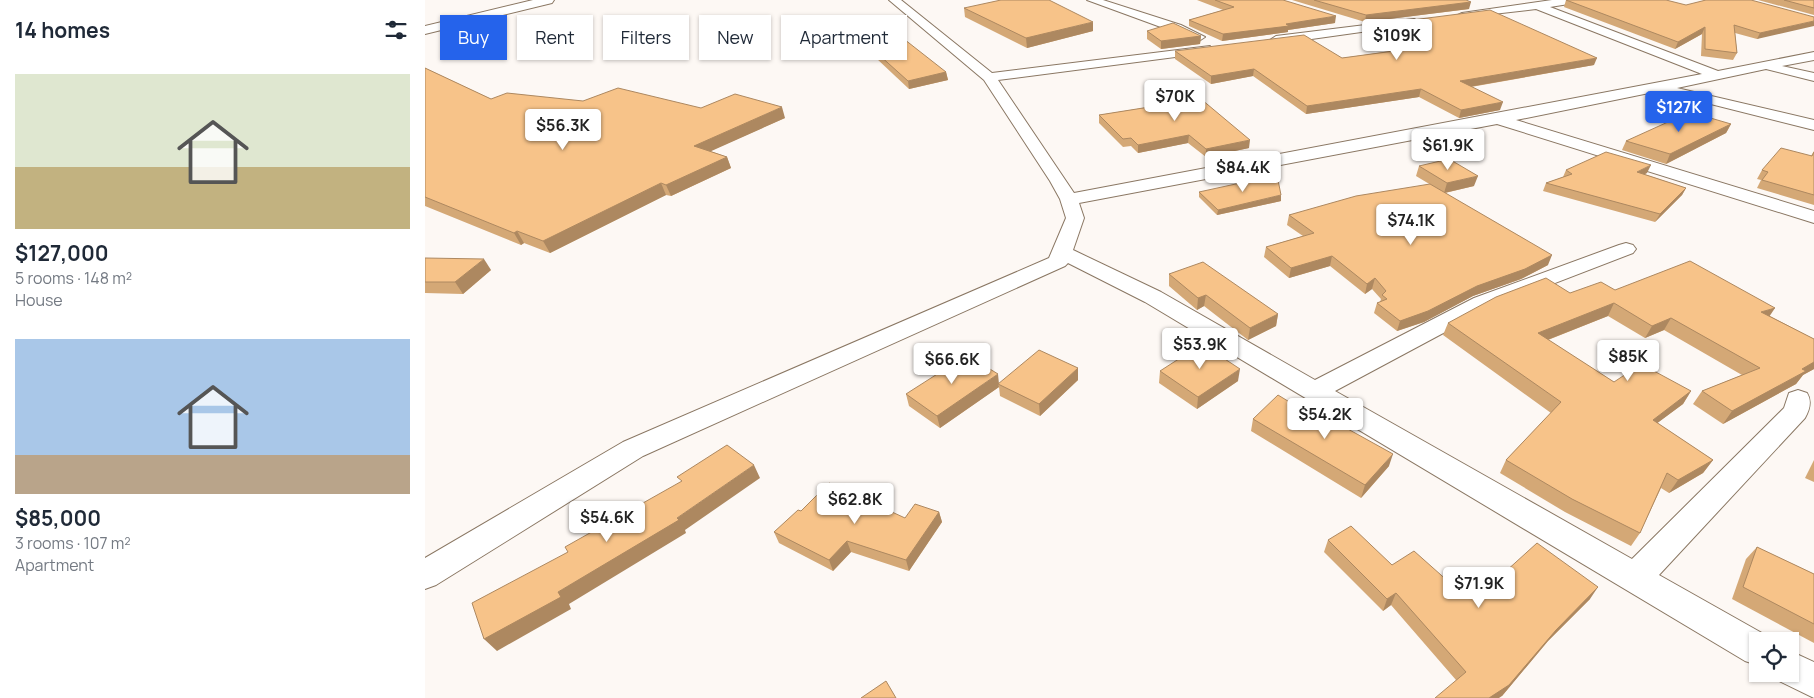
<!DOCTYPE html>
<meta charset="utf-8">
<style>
body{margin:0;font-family:Manrope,sans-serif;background:#f6f6f7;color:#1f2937;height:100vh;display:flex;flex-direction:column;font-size:19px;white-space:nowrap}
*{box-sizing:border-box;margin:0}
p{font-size:16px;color:#747a83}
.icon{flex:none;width:28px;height:28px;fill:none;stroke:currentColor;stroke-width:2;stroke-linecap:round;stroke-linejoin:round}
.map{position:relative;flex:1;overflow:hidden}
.sheet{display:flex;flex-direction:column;background:#fff;width:425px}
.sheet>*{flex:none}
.guide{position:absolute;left:15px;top:15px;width:475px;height:45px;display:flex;gap:10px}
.controls{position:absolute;left:1324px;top:632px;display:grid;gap:10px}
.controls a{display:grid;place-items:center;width:50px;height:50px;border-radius:0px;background:#fff;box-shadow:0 1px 4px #0004;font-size:25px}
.price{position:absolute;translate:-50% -42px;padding:0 11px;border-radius:5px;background:#fff;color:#222;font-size:16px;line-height:32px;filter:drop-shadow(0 1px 2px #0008)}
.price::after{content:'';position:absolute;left:50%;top:30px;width:15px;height:11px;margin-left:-8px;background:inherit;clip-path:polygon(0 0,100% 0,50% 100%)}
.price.on{background:#2563eb;color:#fff}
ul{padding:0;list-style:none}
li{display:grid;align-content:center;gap:10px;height:265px;padding:0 15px}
li span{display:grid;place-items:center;height:155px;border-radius:0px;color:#555}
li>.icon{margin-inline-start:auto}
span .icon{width:90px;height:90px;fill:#fffc;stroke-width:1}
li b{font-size:21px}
h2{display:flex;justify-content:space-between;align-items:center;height:60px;padding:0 15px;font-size:21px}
.chip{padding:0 18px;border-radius:0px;background:#fff;box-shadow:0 1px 4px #0004;font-size:18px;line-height:45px}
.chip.on{background:#2563eb;color:#fff}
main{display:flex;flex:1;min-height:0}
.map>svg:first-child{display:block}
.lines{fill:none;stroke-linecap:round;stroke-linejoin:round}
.street-casing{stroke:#8a7763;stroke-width:2}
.secondary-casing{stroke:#8a7763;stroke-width:2}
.street{fill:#fff;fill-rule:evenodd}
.secondary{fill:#fff;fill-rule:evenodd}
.wall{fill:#d4a876}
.shaded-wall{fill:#ad8860}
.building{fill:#f7c389;stroke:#ad8860}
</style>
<main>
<section class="sheet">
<h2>14 homes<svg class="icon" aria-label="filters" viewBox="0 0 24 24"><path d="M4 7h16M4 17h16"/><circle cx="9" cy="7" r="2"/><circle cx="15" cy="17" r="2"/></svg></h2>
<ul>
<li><span style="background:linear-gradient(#dfe7d0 60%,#c2b280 0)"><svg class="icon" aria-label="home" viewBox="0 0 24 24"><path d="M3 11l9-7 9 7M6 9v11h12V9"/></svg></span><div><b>$127,000</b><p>5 rooms · 148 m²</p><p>House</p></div></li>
<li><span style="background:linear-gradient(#a9c7e8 75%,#b9a48a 0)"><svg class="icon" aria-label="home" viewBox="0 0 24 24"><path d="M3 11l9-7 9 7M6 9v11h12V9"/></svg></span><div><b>$85,000</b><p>3 rooms · 107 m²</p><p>Apartment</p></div></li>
</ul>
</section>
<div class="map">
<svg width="1389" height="698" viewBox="0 0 1389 698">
<rect width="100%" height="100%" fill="#fdf8f4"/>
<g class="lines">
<g class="street-casing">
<g id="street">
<path d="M464 0H476L567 73 785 46 787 49 785 52 781 53 573 80 649 193 1277 74 1111 9 1033 18 1031 16 1037 13 1127 0H1155L1150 3 1125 7 1293 71 1389 52V60L1357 66 1389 73V81L1341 69 1252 88 1389 120V130L1234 91 1091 120 1389 211V223L1072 124 654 203 659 218 648 250 736 292 890 380 1049 298 1194 245 1201 243 1208 245 1211 249 1208 253 1065 308 910 391 1207 559 1359 408 1364 393 1373 390 1382 393C1387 401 1385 409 1380 418L1234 575 1344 637 1346 641H1332V665L1320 661 720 302 643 263 640 266 218 456 11 585 0 589V558L198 442 624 258 641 218 635 199 625 181 559 80Z"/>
<path d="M662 0H678L756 25 780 37 774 41Z"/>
<path d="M989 19 995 22 993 24 851 44 845 40 851 36Z"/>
<path d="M1365 651 1389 662V698L1352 680 1350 674H1365Z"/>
</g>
</g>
<g class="secondary-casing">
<path id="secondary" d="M108 0H129L127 3 0 34V26Z"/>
</g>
<use href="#street" class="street"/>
<use href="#secondary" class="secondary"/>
</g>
<g class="wall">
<path d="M772 0H858L910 23 863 30V32L797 41 764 26V20L798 10Z"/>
<path d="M867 0H1041L1044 9 940 22Z"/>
<path d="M1141 0 1261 5 1389 17 1332 39 1310 33 1312 53 1308 60 1276 56 1277 34 1250 49 1139 7Z"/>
<path d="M1333 0H1389V15Z"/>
<path d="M539 8 668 31 602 48 540 17Z"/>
<path d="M956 24 1169 65 1046 87 1075 110 1034 118 994 97 881 114 828 76 786 84 750 59V51L917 58 987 48 955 31Z"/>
<path d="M722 31 776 36 775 44 736 49 722 39Z"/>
<path d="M433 36 521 72 523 80 484 89 435 43Z"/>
<path d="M0 68 66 99 158 101 276 108 360 118 285 151 302 157 306 168 246 196 241 195 125 253 99 243 96 245 0 206Z"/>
<path d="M726 94 824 148 781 157 763 143 713 153 706 146 698 147 674 123V115L730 106 726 102Z"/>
<path d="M1306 124 1301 133 1241 164 1197 150 1201 141Z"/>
<path d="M1389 151V205L1332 188 1336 180 1332 179 1337 170 1386 156Z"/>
<path d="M994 166 1049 186 1020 193 1123 265 1096 279 1048 296 999 322 972 331 949 313 952 303 955 302 956 299 947 289 940 294 905 266 864 278 839 257 841 247 878 236 862 225 864 215 1006 185 991 176Z"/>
<path d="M1141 170 1222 173 1219 174 1261 188 1257 195 1230 222 1118 191 1121 183 1138 177Z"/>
<path d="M774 192 856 201 792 215 774 197Z"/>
<path d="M0 258 66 270 38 294 0 293Z"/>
<path d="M744 274 853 314 851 326 823 340 779 306 772 310 744 286Z"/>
<path d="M1190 290 1345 316 1389 339V369L1378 375 1371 384 1298 424 1268 404 1277 391 1317 375 1239 330 1220 338 1183 316 1123 340 1189 382 1266 391 1258 404 1232 423 1288 460 1278 473 1244 493 1236 488 1215 533 1206 546 1140 512 1075 473 1081 460 1126 413 1018 335 1023 323 1145 293Z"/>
<path d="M653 368V380L615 416 575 396 574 387 515 428 484 406 481 394 574 383Z"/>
<path d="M735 371 813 381 772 409 734 383Z"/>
<path d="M828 419 894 420H901L964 466 936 498 826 431Z"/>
<path d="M1389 460V482L1380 478Z"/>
<path d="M376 511 480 518 514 512 517 522 484 571 426 552 408 571 354 543 349 532Z"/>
<path d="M903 540 967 565 1058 592 1165 599 1123 641 1077 696 1031 680 966 605 958 611 899 552Z"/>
<path d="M1332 547 1389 574V643L1307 599 1321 559Z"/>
</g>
<g class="shaded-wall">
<path d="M1046 2 1044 9 940 22 941 15Z"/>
<path d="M911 16 910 23 863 30V32L797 41 798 34Z"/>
<path d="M1389 21V26L1332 39 1335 33Z"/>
<path d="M668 22V31L602 48 601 38Z"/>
<path d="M1280 27 1277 34 1250 49 1253 42Z"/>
<path d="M776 36 775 44 736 49V41Z"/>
<path d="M1172 58 1169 65 1032 89 1035 81Z"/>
<path d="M829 69 828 76 786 84V76Z"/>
<path d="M521 72 523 80 484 89 483 81Z"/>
<path d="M996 89 994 97 881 114 882 106Z"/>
<path d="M1078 102 1075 110 1034 118 1036 110Z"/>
<path d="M357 107 360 118 273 157 269 146Z"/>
<path d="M1306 124 1301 133 1241 164 1245 154Z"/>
<path d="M764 135 763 143 713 153V145Z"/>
<path d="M825 140 824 148 781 157V149Z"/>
<path d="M302 157 306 168 246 196 241 185Z"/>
<path d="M1226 165 1222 173 1208 180 1212 172Z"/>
<path d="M1053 176 1049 186 1019 193 1022 183Z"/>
<path d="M236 183 241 195 125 253 118 241Z"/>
<path d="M1261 188 1257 195 1230 222 1235 214Z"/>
<path d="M856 195V201L792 215 793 210Z"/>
<path d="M92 231 99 243 96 245 89 233Z"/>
<path d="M1127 255 1123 265 1096 279 1048 296 999 322 972 331 975 321 1052 286Z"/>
<path d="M907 256 905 266 864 278 866 268Z"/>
<path d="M59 259 66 270 38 294 30 282Z"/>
<path d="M950 278 947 289 940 294 942 284Z"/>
<path d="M781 295 779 306 772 310 773 298Z"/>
<path d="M1189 303 1183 316 1107 346 1113 333Z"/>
<path d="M1350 308 1342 320 1336 312Z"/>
<path d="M853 314 851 326 823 340 825 328Z"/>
<path d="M1246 318 1239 330 1220 338 1227 326Z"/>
<path d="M1389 362V369L1378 375 1371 384 1298 424 1307 411Z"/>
<path d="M653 368V380L615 416 614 404Z"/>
<path d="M815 369 813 381 772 409 773 397Z"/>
<path d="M573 374 574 384H573L574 387 515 428 512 416Z"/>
<path d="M1266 391 1258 404 1219 433 1228 420Z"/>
<path d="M968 454 964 466 936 498 940 485Z"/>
<path d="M1288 460 1278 473 1244 493 1253 480Z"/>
<path d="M329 465 335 478 260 530 261 533 144 604 146 609 72 651 59 639 133 592 252 518Z"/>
<path d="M514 512 517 522 484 571 481 560Z"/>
<path d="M422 541 426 552 408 571 404 560Z"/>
<path d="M1173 587 1165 599 1123 641 1077 696 1074 698H1064Z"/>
<path d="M971 593 966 605 958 611 962 599Z"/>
</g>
<g class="building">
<path d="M576 0H624L668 22 601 38 539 8Z"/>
<path d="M790 0H858L911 16 861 24 864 26 798 34 764 20 809 7Z"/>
<path d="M889 0H1041L1046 2 941 15Z"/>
<path d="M1141 0H1241L1261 5 1281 0H1326L1389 17V21L1335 33 1309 25 1312 53 1280 49V27L1253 42Z"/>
<path d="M1359 0H1389V8Z"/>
<path d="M1065 10 1172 58 1035 81 1078 102 1036 110 996 89 882 106 829 69 786 76 750 51 879 35 917 58 999 47 956 24Z"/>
<path d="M748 23 776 36 736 41 722 31Z"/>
<path d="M455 28 470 32 521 72 483 81 433 36Z"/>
<path d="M0 68 66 99 82 93 158 101 193 88 276 108 310 94 357 107 269 146 302 157 241 185 236 183 118 241 92 231 89 233 0 197Z"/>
<path d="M764 89 825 140 781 149 764 135 713 145 706 138 698 139 674 115 737 105 726 94Z"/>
<path d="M1265 112 1306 124 1245 154 1201 141Z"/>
<path d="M1356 148 1387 156 1389 152V195L1337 180 1343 172 1337 170Z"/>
<path d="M1181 152 1226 165 1212 172 1261 188 1235 214 1121 183 1147 174 1141 170Z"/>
<path d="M1024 159 1053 176 1022 183 994 166Z"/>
<path d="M852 175 856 195 793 210 774 192Z"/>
<path d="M1005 184 1127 255 1100 269 1052 286 1003 311 975 321 952 303 962 299 957 295 961 291 950 278 942 284 907 256 866 268 841 247 889 233 864 215 931 196Z"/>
<path d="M0 258 59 259 30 282H0Z"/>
<path d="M1265 261 1350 308 1336 312 1389 339V362L1377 369 1381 371 1307 411 1277 391 1335 368 1246 318 1227 326 1189 303 1113 333 1189 382 1216 364 1266 391 1228 420 1288 460 1253 480 1242 473 1215 533 1147 499 1081 460 1136 402 1023 323 1071 297 1121 278 1145 293 1176 282 1190 290Z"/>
<path d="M778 262 853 314 825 328 781 295 773 298 744 274Z"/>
<path d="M777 344 815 369 773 397 735 371Z"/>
<path d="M614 350 653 368 614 404 573 384Z"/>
<path d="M542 355 573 374 512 416 481 394Z"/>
<path d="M853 395 894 420 895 417 901 420 903 418 968 454 940 485 828 419Z"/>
<path d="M302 445 329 465 252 518 254 520 133 592 136 597 59 639 47 603 143 552 140 547 257 481 252 477Z"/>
<path d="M404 483 480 518 490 504 514 512 481 560 422 541 404 560 349 532 373 510 376 511Z"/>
<path d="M926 526 967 565 989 551 1025 583 1040 575 1058 592 1112 543 1173 587 1131 630 1084 685 1064 698H1010L1041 672 971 593 962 599 903 540Z"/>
<path d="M1332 547 1389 574V624L1318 587Z"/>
<path d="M461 681 471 698H436Z"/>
</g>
</svg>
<div class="controls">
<a><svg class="icon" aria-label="locate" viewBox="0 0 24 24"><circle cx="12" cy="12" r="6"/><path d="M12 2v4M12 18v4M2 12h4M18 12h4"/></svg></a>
</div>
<b class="price" style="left:972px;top:61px">$109K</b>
<b class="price" style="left:750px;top:122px">$70K</b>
<b class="price on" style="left:1254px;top:133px">$127K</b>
<b class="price" style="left:138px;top:151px">$56.3K</b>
<b class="price" style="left:1023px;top:171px">$61.9K</b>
<b class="price" style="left:818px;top:193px">$84.4K</b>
<b class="price" style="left:986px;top:246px">$74.1K</b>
<b class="price" style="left:775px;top:370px">$53.9K</b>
<b class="price" style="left:1203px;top:382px">$85K</b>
<b class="price" style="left:527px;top:385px">$66.6K</b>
<b class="price" style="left:900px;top:440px">$54.2K</b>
<b class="price" style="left:430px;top:525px">$62.8K</b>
<b class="price" style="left:182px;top:543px">$54.6K</b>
<b class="price" style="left:1054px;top:609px">$71.9K</b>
<div class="guide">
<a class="chip on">Buy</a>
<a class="chip">Rent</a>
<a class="chip">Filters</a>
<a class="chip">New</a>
<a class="chip">Apartment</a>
</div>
</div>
</main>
